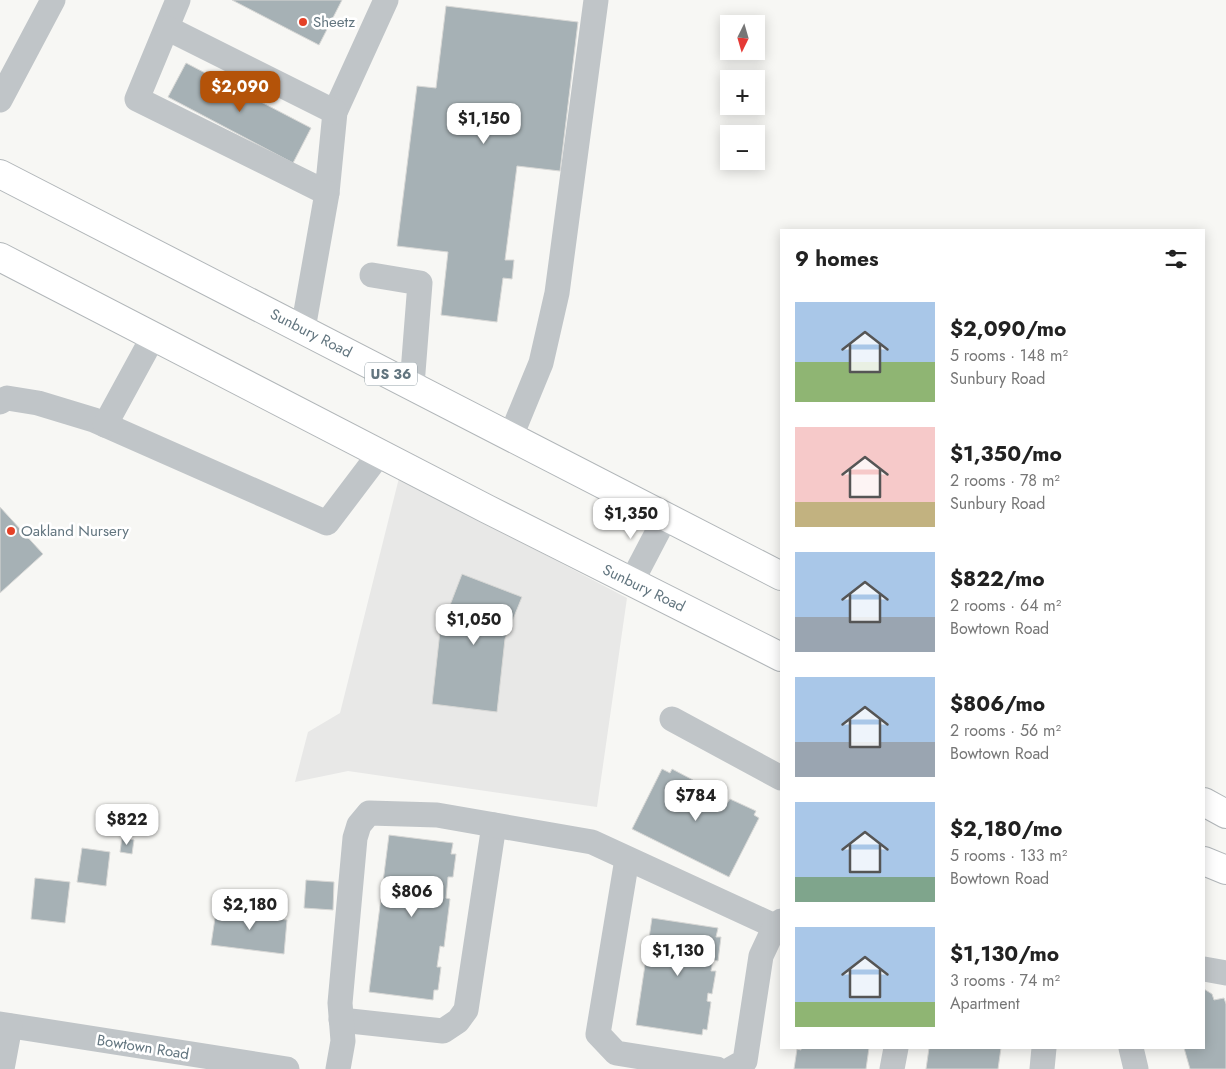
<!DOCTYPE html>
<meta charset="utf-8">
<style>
body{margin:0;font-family:Jost,sans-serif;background:#f2f2f2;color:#222;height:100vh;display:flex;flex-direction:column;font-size:19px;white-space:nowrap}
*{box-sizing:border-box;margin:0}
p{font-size:16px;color:#767676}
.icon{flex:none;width:28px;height:28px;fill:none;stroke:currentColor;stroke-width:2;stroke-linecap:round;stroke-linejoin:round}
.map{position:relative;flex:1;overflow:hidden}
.details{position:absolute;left:780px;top:229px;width:425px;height:820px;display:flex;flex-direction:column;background:#fff;border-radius:0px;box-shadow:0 2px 12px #0003}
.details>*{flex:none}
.needle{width:32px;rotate:185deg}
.tools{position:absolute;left:720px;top:15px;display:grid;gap:10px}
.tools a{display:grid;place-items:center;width:45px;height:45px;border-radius:0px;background:#fff;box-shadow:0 2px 12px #0003;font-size:25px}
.price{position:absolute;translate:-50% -42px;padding:0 11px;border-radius:10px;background:#fff;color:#222;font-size:16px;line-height:32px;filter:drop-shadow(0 1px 2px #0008)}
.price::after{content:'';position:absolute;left:50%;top:30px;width:15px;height:11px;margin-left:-8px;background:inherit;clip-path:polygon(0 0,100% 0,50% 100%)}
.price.selected{background:#b45309;color:#fff}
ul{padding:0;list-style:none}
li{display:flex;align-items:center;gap:15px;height:125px;padding:0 15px}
li span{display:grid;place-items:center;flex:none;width:140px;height:100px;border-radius:0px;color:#555}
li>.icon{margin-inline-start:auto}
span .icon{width:60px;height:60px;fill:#fffc;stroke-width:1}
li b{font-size:21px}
h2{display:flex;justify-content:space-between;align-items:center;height:60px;padding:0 15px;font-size:21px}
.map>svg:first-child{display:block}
.built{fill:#e8e8e7}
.building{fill:#a6b1b5;stroke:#d8d8d6}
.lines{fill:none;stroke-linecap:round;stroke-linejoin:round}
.highway-casing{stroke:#b1b6b9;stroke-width:30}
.minor{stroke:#c0c5c8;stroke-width:25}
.highway{stroke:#fff;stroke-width:28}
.poi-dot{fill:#e44127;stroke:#fff;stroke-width:2}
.labels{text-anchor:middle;stroke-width:5;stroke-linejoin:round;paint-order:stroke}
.shield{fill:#fff;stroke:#919ea5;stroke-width:1}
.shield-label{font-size:14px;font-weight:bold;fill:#62757f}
.poi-label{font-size:15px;fill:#62757f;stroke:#fff;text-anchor:start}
.street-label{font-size:15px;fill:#62757f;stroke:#fff}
</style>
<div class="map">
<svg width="1226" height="1069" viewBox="0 0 1226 1069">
<rect width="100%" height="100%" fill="#f7f7f4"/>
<path class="built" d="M399 478 627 598 597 807 348 771 295 782 308 732 340 713Z"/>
<g class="building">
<path d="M232 0H342L319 45Z"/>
<path d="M446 6 578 22 560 171 517 166 505 260H514L512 279 503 278 497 322 441 315 448 252 397 246 417 86 436 88Z"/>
<path d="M186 63 311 128 293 163 168 97Z"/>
<path d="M0 507 43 554 0 593Z"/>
<path d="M462 574 522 597 505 639 497 712 432 704 440 631Z"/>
<path d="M662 769 670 773 672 769 693 780 691 784 700 789 702 785 723 795 721 799 728 802 730 799 756 811 754 815 759 818 729 877 632 829Z"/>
<path d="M389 835 453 843 451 854H456L453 877H448L446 898 450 899 444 947 440 946 437 967H441L438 990H434L433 1000 369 992Z"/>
<path d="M122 837 134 840 132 854 120 852Z"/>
<path d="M82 848 110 852 106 886 77 882Z"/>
<path d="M35 878 70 882 65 923 31 919Z"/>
<path d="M306 880 334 882 333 910 304 908Z"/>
<path d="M247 905 270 908 269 918 287 920 284 954 211 945 216 911 245 914Z"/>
<path d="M652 918 718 928 716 937H721L718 961 713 960 711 971H716L712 994 708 993 707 1001 711 1002 707 1030 703 1029 702 1035 636 1025Z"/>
<path d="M1204 989 1212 994 1214 1000 1224 998 1226 1004V1069H1190L1184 1048H1204Z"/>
<path d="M801 1048H869L866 1069H794L797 1049 801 1050Z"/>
<path d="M929 1048H1001L998 1069H926Z"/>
</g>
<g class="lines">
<g class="highway-casing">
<g id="highway">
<path d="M0 174 781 576"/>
<path d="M0 257 487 509 781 657"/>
<path d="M1204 802 1226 814"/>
<path d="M1204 861 1226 870"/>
</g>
</g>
<g class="minor">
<path d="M178 0 137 99 327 193 335 112 386 0"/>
<path d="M167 28 335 112"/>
<path d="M0 100 53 0"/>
<path d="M372 275 420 283 412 385"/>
<path d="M303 329 327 193"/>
<path d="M0 402 7 398 38 403 94 420 327 523 380 453"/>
<path d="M105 425 153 337"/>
<path d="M511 436 541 363 557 293 596 0"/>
<path d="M631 583 666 516"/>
<path d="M672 719 781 778"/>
<path d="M627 859 598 1034 616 1053 717 1069"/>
<path d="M1204 969 1226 973"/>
<path d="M341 1020 443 1031 458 1021 466 1010 494 825"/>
<path d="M0 1024 287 1069"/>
<path d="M1131 1048 1136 1069"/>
<path d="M2 1069 10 1026"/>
<path d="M338 1069 343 1041 340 1003 355 838 359 825 369 813 437 815 592 842 781 929"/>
<path d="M731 1069 745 1061 761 956 775 926 781 921"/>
<path d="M892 1069 896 1048"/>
<path d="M1042 1069 1044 1048"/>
</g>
<use href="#highway" class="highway"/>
</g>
<g class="poi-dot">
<circle cx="303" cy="22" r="5"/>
<circle cx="11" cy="531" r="5"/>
</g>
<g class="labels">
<rect class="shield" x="365" y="362.5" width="52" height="23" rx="4"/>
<g class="shield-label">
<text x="391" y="379">US 36</text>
</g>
<g class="poi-label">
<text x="313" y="27">Sheetz</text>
<text x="21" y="536">Oakland Nursery</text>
</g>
<g class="street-label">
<text transform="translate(311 333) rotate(27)" y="5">Sunbury Road</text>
<text transform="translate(644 588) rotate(26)" y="5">Sunbury Road</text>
<text transform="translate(143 1047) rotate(9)" y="5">Bowtown Road</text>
</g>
</g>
</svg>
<div class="tools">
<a><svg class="needle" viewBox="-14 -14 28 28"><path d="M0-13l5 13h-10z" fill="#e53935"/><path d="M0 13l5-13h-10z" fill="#767676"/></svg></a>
<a>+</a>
<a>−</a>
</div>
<b class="price selected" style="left:240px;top:113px">$2,090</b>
<b class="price" style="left:484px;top:145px">$1,150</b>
<b class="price" style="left:631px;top:540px">$1,350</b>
<b class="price" style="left:474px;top:646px">$1,050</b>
<b class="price" style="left:696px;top:822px">$784</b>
<b class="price" style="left:127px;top:846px">$822</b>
<b class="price" style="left:412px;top:918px">$806</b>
<b class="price" style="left:250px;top:931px">$2,180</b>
<b class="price" style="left:678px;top:977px">$1,130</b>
<section class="details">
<h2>9 homes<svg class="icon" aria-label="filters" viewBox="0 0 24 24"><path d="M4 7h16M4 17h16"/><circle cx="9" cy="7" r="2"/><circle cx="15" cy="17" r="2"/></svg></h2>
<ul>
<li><span style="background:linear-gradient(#a9c7e8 60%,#8fb573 0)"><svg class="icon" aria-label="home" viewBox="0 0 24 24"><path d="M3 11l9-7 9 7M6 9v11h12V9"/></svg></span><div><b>$2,090/mo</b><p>5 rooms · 148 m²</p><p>Sunbury Road</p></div></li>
<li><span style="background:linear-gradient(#f6c9c9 75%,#c2b280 0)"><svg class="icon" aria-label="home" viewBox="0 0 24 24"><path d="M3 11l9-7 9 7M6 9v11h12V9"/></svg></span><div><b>$1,350/mo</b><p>2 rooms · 78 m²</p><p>Sunbury Road</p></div></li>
<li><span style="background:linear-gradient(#a9c7e8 65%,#9aa5b1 0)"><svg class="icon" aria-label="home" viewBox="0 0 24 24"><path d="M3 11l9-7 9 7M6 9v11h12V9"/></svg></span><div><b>$822/mo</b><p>2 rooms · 64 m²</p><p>Bowtown Road</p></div></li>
<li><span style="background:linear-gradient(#a9c7e8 65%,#9aa5b1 0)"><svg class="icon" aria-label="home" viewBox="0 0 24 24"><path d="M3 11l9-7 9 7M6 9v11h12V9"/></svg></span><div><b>$806/mo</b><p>2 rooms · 56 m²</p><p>Bowtown Road</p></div></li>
<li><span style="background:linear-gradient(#a9c7e8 75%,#7fa58c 0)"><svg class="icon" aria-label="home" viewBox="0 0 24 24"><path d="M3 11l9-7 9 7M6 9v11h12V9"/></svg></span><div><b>$2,180/mo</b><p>5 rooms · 133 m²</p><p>Bowtown Road</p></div></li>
<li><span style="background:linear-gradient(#a9c7e8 75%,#8fb573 0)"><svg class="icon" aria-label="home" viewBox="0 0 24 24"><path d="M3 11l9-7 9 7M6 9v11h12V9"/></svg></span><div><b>$1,130/mo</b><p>3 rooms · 74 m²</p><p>Apartment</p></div></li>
</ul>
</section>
</div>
